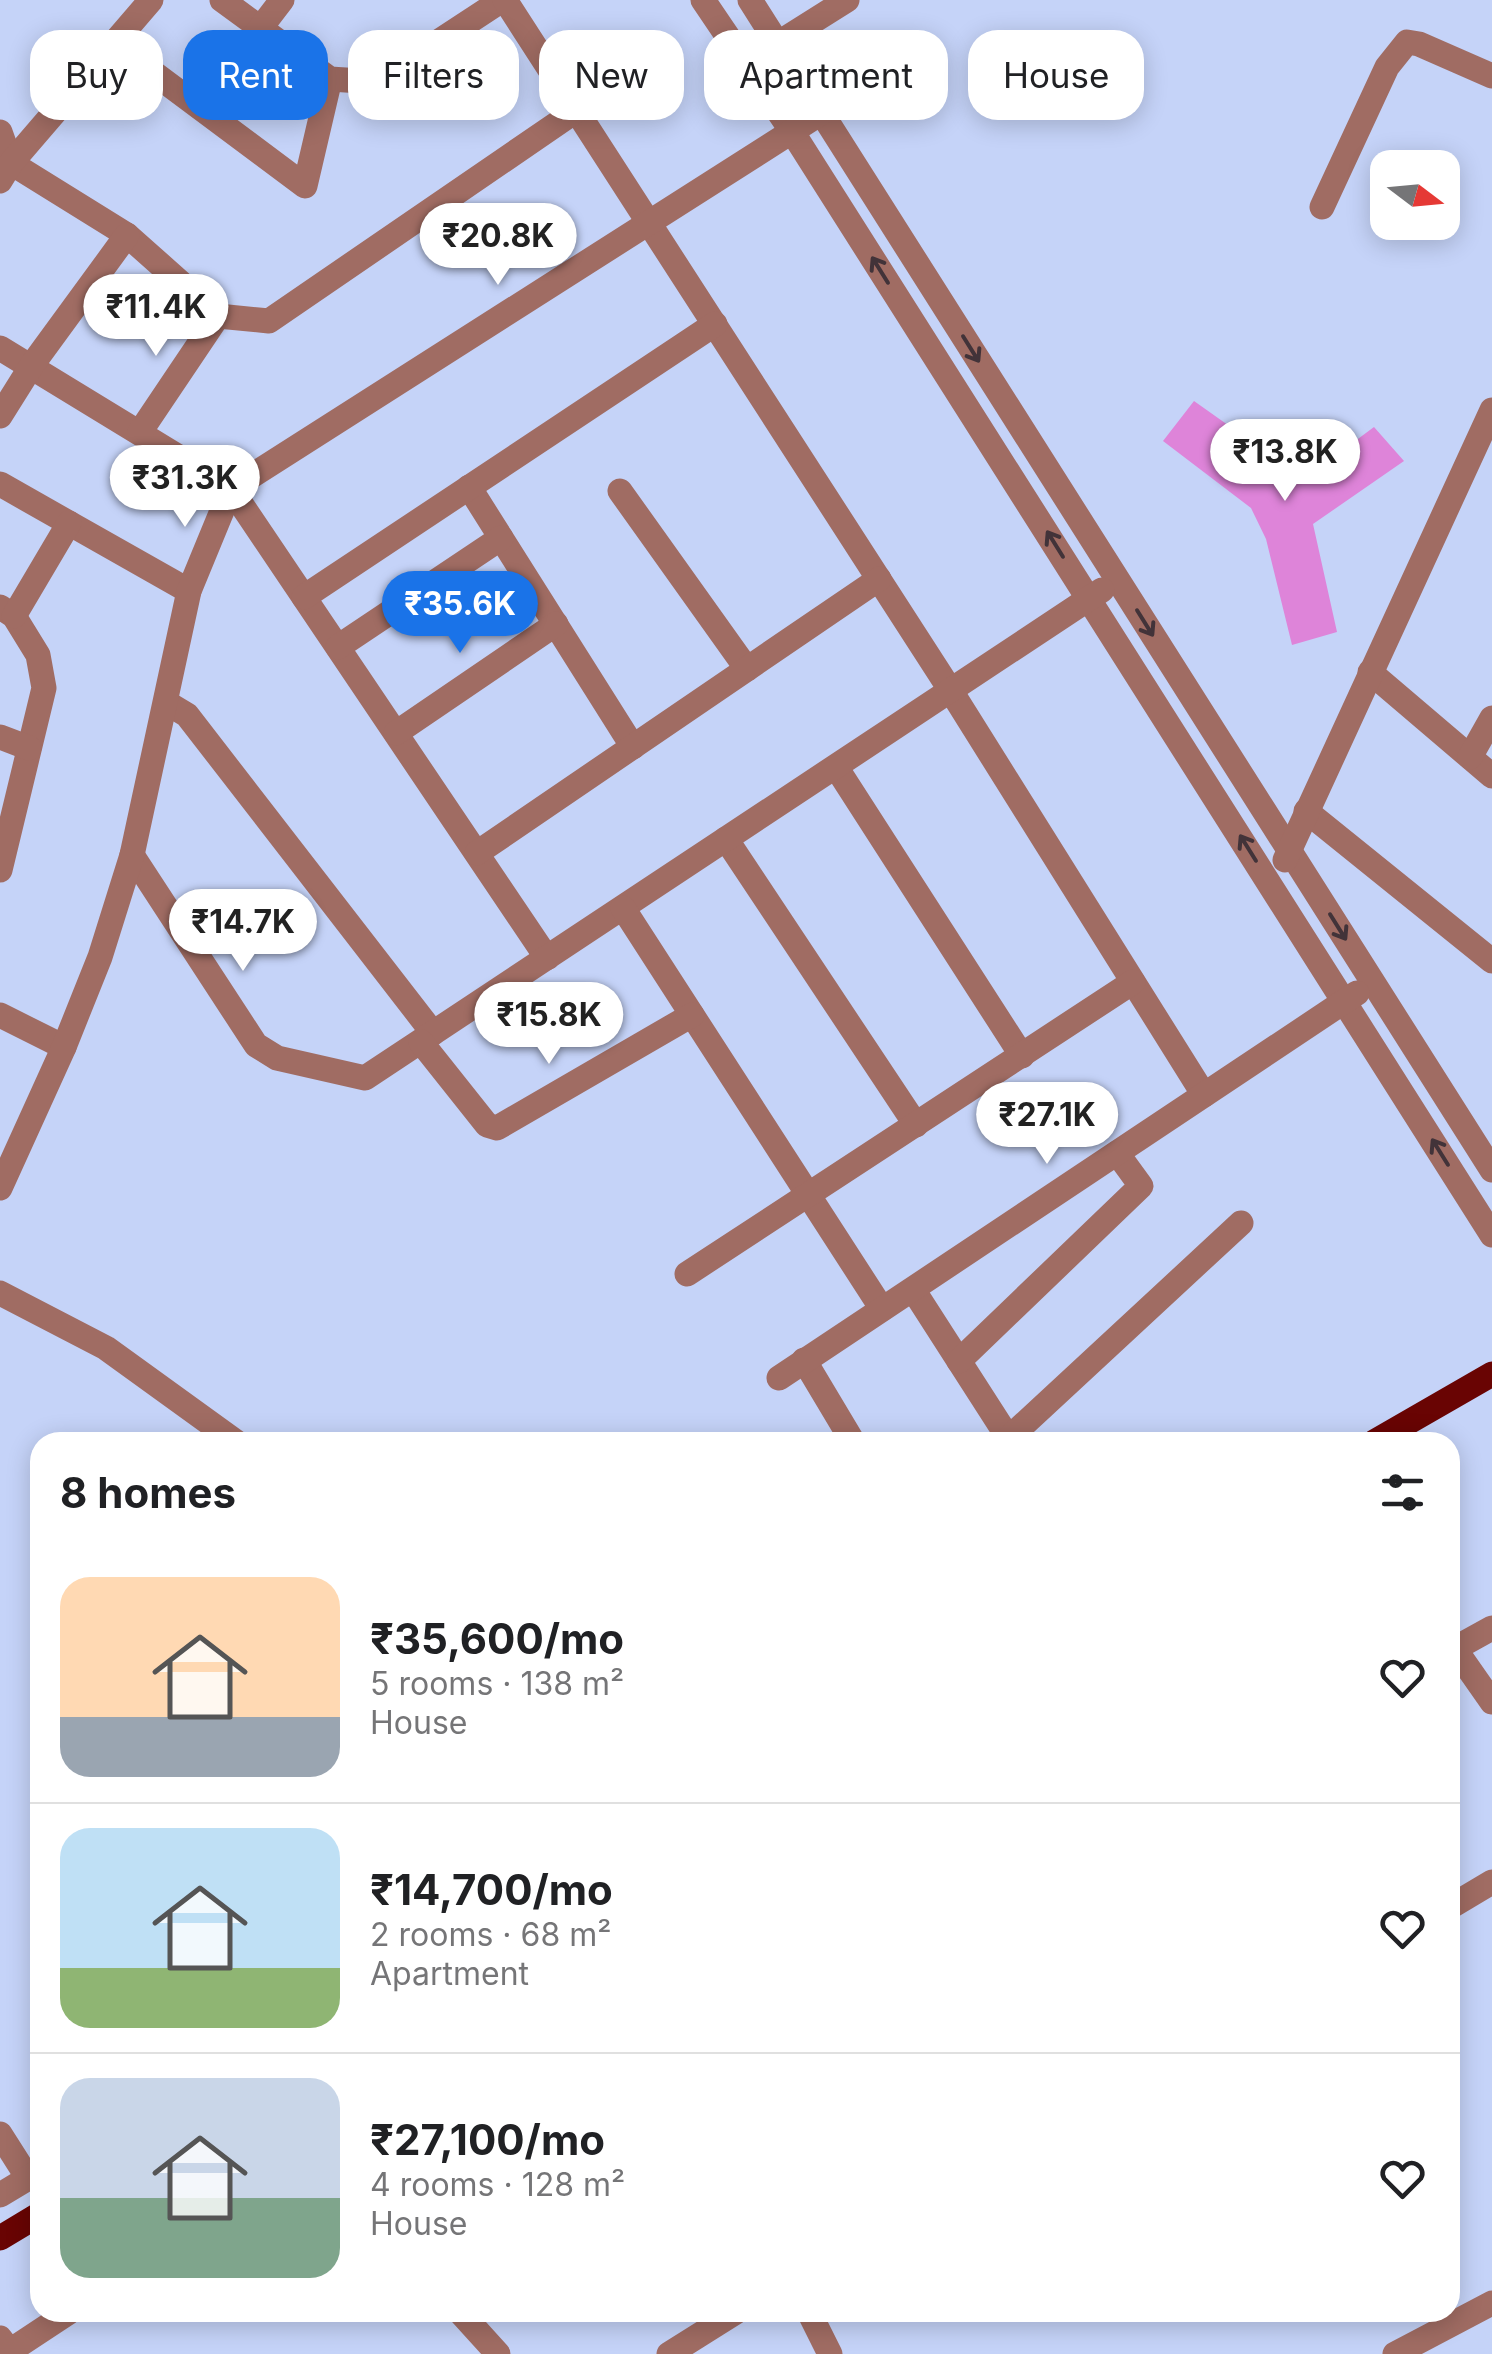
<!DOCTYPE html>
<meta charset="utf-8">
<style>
body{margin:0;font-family:Inter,sans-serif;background:#f6f6f6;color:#202124;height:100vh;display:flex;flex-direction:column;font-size:38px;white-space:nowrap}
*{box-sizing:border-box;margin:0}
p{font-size:32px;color:#757577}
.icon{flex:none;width:55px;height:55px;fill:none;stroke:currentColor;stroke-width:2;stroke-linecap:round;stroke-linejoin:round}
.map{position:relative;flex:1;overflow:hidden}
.details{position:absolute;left:30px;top:1432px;width:1430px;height:890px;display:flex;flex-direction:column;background:#fff;border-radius:30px;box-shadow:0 5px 25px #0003}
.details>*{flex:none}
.banner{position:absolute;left:30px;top:30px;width:1432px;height:90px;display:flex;gap:20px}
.needle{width:65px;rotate:106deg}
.buttons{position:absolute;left:1370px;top:150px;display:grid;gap:20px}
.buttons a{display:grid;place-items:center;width:90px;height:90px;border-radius:20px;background:#fff;box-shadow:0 5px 25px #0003;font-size:50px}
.price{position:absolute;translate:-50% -85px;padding:0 22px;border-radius:35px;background:#fff;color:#222;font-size:32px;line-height:65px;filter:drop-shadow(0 2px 5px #0008)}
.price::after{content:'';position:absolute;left:50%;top:60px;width:30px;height:22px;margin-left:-15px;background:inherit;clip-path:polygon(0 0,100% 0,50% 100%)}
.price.on{background:#1a73e8;color:#fff}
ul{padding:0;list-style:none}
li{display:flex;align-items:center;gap:30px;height:250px;padding:0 30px}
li+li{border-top:2px solid #e0e0e0}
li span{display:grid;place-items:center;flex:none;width:280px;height:200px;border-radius:30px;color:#555}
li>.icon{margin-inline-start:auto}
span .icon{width:120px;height:120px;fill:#fffc;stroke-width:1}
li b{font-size:42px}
h2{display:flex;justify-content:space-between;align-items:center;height:120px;padding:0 30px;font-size:42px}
.chip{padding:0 35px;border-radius:30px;background:#fff;box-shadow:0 5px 25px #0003;font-size:35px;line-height:90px}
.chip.on{background:#1a73e8;color:#fff}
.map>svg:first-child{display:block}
.building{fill:#de84d9}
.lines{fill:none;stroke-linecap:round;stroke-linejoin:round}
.minor{stroke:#a06c63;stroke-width:25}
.major{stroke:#690403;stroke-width:25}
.oneway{stroke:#423339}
</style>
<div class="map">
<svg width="1492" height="2354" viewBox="0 0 1492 2354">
<rect width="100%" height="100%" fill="#c5d3f8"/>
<path class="building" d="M1194 401 1304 479 1374 427 1404 461 1313 524 1337 632 1292 645 1266 539 1251 508 1163 441Z"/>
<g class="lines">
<g class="minor">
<path d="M222 0 330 79 377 82 502 0"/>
<path d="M505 0 951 691 1204 1095"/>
<path d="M703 0 793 133 1492 1235"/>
<path d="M750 0 1492 1170"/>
<path d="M777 44 847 0"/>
<path d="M116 45 305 186 330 79"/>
<path d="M200 107 282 0"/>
<path d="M0 132 11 163 127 235 218 316 269 321 577 110"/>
<path d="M0 181 11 163 151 0"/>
<path d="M1322 207 1387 67 1407 42 1419 44 1492 76"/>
<path d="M0 348 231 489 547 958"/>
<path d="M0 416 32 365 127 235"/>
<path d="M140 432 218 316"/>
<path d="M0 484 189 591"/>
<path d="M469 487 633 747"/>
<path d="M620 491 747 669"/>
<path d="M304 597 715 324"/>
<path d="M0 607 14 616 38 655 44 688 0 870"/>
<path d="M14 616 69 523"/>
<path d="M338 647 501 538"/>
<path d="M1370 672 1492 776"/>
<path d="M167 703 187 715 433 1033"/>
<path d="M396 733 556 624"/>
<path d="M0 737 29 748"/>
<path d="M1470 757 1492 718"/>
<path d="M836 767 1022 1056"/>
<path d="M1306 811 1492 961"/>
<path d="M726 839 916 1125"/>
<path d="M477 853 879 579"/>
<path d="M132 855 256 1045 277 1058 365 1078 1102 590"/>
<path d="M1285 860 1492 410"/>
<path d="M623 908 882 1309"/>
<path d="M0 1015 64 1047"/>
<path d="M421 1042 487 1125 497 1128 692 1015"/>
<path d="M0 1188 64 1047 100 957 132 855 189 591 231 489 821 113"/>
<path d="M687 1274 1133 982"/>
<path d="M914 1291 1011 1442"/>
<path d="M0 1293 106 1348 236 1442"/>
<path d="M804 1360 853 1442"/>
<path d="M959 1361 1141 1186 1117 1153"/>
<path d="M779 1378 1357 993"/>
<path d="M1009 1438 1241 1223"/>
<path d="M1450 1642 1492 1702"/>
<path d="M1454 1649 1492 1628"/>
<path d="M1450 1907 1492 1882"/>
<path d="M0 2134 28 2178"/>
<path d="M0 2195 40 2171"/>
<path d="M460 2312 498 2354"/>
<path d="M809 2312 830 2354"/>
<path d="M0 2338 10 2351 69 2312"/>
<path d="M669 2354 736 2312"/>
<path d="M1395 2354 1492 2303"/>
</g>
<g class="major">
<path d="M1374 1442 1492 1374"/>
<path d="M0 2238 40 2214"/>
</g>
</g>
<defs><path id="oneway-shaft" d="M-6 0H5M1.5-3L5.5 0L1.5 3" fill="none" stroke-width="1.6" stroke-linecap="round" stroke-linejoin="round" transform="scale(2.5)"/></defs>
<g class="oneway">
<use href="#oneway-shaft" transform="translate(880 270) rotate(-122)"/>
<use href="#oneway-shaft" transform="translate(971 349) rotate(58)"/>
<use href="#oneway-shaft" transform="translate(1055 544) rotate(-122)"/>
<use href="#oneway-shaft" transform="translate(1145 623) rotate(58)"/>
<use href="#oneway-shaft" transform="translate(1248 848) rotate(-122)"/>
<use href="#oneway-shaft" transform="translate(1338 927) rotate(58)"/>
<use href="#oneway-shaft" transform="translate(1440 1152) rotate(-122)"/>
</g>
</svg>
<div class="buttons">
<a><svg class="needle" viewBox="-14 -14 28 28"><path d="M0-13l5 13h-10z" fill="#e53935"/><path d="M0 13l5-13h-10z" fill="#757577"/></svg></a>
</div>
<b class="price" style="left:498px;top:288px">₹20.8K</b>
<b class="price" style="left:156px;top:359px">₹11.4K</b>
<b class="price" style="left:1285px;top:504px">₹13.8K</b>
<b class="price" style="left:185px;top:530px">₹31.3K</b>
<b class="price on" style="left:460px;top:656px">₹35.6K</b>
<b class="price" style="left:243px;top:974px">₹14.7K</b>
<b class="price" style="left:549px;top:1067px">₹15.8K</b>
<b class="price" style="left:1047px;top:1167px">₹27.1K</b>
<div class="banner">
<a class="chip">Buy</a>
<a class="chip on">Rent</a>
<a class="chip">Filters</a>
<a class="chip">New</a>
<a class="chip">Apartment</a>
<a class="chip">House</a>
</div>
<section class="details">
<h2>8 homes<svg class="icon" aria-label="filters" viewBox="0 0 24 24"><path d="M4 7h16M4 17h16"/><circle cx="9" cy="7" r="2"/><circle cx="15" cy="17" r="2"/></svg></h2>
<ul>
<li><span style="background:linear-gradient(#ffd9b3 70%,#9aa5b1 0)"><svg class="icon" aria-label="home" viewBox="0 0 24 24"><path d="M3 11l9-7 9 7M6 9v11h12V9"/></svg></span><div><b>₹35,600/mo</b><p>5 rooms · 138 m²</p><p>House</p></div><svg class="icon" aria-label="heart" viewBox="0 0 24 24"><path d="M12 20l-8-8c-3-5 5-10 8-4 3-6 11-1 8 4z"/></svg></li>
<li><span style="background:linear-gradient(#bfe0f5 70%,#8fb573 0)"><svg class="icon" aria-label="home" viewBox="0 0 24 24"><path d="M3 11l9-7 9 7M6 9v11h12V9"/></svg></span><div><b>₹14,700/mo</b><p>2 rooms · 68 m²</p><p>Apartment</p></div><svg class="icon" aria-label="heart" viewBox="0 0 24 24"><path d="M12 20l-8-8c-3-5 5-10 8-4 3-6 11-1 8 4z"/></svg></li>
<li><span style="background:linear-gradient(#c9d6e8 60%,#7fa58c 0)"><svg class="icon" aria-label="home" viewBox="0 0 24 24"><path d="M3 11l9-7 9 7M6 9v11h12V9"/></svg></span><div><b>₹27,100/mo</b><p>4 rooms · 128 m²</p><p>House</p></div><svg class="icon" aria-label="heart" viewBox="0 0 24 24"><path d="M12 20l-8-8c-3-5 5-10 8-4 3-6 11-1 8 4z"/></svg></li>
</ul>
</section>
</div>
